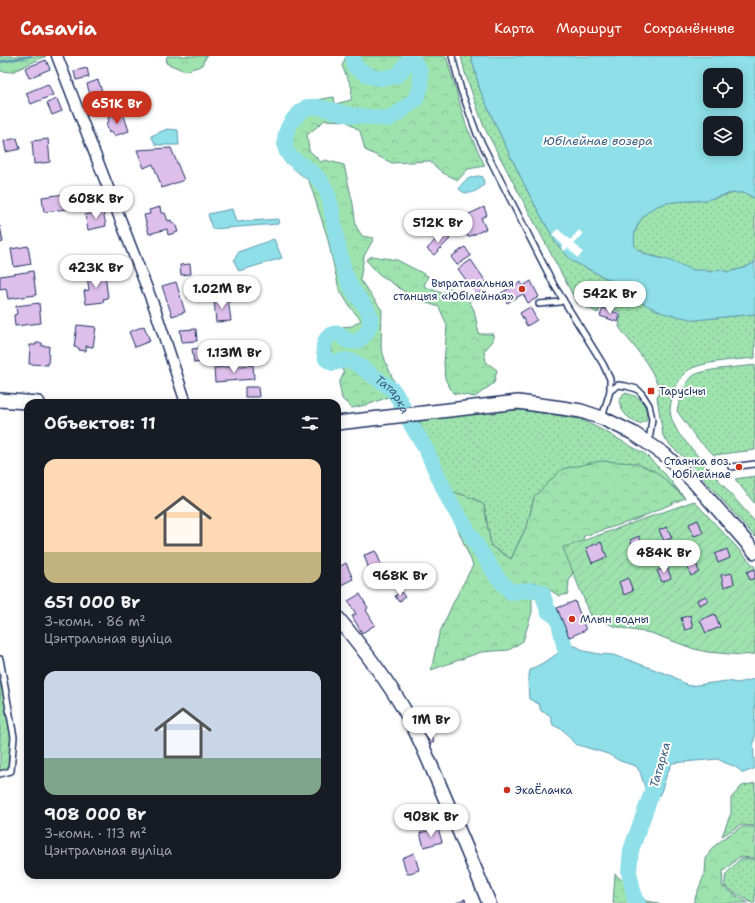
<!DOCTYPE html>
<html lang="ru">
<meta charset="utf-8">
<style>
body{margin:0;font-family:"Shantell Sans",sans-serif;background:#242831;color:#f1f3f6;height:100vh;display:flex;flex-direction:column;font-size:15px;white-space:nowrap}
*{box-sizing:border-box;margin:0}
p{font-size:13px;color:#9ea1a6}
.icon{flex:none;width:22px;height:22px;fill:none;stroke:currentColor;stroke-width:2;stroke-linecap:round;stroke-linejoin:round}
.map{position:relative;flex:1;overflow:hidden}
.side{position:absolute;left:24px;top:343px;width:317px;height:480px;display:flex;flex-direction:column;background:#171b24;border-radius:12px;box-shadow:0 2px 10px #0003}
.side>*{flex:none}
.buttons{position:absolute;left:703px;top:12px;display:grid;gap:8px}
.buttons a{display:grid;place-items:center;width:40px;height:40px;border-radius:8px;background:#171b24;box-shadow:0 2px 10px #0003;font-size:20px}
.price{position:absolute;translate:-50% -34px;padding:0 9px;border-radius:14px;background:#fff;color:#222;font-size:13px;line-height:26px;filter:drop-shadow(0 1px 2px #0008)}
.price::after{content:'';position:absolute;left:50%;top:24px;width:12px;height:9px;margin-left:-6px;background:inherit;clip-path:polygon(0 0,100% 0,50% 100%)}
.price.selected{background:#c8321e;color:#fff}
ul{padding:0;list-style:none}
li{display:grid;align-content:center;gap:8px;height:212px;padding:0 20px}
li span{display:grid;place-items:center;height:124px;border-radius:12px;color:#555}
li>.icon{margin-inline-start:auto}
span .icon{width:72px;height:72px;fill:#fffc;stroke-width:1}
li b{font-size:17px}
h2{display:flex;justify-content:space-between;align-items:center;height:48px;padding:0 20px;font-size:17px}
header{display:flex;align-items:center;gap:24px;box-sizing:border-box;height:56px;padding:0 20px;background:#c8321e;color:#fff}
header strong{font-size:19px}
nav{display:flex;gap:22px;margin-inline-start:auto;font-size:14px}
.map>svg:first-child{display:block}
.grass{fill:url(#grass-dots);stroke:#5c8986}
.forest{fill:url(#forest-crowns);stroke:#5c8986}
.garden{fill:url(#garden-furrows);stroke:#5c8986}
.water{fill:#8edfe7;stroke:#6099b0;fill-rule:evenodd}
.pier{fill:#fff}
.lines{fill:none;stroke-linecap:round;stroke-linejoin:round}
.stream{stroke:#6099b0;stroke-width:2.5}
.river{stroke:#8edfe7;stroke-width:16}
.building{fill:#debfec;stroke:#1b2f5e}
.service-casing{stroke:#1b2f5e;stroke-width:8}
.minor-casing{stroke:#1b2f5e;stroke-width:13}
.tertiary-casing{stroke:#1b2f5e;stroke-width:16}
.service{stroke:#fff;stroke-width:5}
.minor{stroke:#fff;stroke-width:10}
.tertiary{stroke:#fff;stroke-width:13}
.poi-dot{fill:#c8321e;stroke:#fff;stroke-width:1.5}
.labels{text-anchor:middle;stroke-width:4;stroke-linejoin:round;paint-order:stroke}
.poi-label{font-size:11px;fill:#1b2f5e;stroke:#fff;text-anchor:start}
.water-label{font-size:12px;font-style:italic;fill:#385b80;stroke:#fff}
</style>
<header>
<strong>Casavia</strong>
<nav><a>Карта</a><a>Маршрут</a><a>Сохранённые</a></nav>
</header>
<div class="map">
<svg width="755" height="847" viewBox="0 0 755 847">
<defs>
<pattern id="grass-dots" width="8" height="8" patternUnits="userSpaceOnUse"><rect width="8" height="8" fill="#9ee3ae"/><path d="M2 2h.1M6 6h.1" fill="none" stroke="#88c398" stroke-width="1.8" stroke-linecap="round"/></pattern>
<pattern id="forest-crowns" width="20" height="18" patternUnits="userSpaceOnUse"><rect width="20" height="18" fill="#9ee3ae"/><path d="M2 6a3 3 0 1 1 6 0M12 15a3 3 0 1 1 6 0" fill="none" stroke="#88c398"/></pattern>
<pattern id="garden-furrows" width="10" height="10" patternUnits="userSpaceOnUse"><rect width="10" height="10" fill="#9ee3ae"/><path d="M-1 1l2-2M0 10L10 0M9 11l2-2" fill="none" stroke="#88c398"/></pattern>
</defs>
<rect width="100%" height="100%" fill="#fff"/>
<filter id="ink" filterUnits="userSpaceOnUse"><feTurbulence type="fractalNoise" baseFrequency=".025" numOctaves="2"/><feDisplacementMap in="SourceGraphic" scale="8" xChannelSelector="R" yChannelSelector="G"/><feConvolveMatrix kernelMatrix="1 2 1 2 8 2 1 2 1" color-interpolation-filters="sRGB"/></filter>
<g filter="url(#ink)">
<g class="grass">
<path d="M461 0H471L480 34 498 74 530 140 556 187 572 205 612 225 632 242 695 264 755 258V302C738 304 694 305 684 318 679 323 676 331 674 337 667 355 670 361 679 378L755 466V481L687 404 672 391 663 380 657 341 660 335C653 311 634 291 619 271L621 256 601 249 598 257 577 247 484 71 465 17Z"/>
<path d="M738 136 747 138 755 143V205L754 207 744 212 727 216 720 214 710 216C704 214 700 215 694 214 685 213 676 207 667 204 656 200 645 199 635 191 633 181 635 174 640 165 655 141 679 147 704 144 716 142 727 139 738 136Z"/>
<path d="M755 309V394L714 399 697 383 677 355C680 343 683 329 693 320 701 313 743 311 755 309Z"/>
<path d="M624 337C641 340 647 347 647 364L640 368C628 362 622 358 619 345Z"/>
<path d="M524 354 580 363 606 376 645 398 665 418 685 442 673 430 534 441 528 467 511 503 491 490 484 449 475 443 452 436 419 365 477 356Z"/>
<path d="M755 420V448L735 423Z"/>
<path d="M755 727V770L740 769 722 780 731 757V742L742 730Z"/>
<path d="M740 803H755V847H752L724 830 726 818Z"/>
</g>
<g class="forest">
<path d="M0 0H46L12 16 0 15Z"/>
<path d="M167 0H207L201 10 185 15 166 7Z"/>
<path d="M346 0H446L466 69 485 110 468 113 458 124 443 117 429 105 392 107 365 94 360 75 346 65 325 64 307 79 309 94 321 106 325 104 344 109 353 148 356 170 362 180 374 182 364 200 360 224 382 254 381 291 386 307 394 325 388 341 370 348 352 352 342 343 339 327 344 317 332 295 329 272 352 270 361 264 350 251 339 233 327 180 309 125 284 105 279 79 293 54 299 49 322 43 334 41 335 48 351 44 352 32 342 10Z"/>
<path d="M372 200 397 204 428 220 424 230 441 237 450 232 465 237 474 254 479 278H493V285L484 295 486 306 497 314 494 327 475 341 453 337 445 323 444 307 447 269 439 251 415 243 379 218 366 204Z"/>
<path d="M601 405 636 407 656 416 685 442 635 464 584 480 579 503 569 525 568 538 559 540 547 532 533 526 532 542V556L523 585 509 594 481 596 431 614 439 578 454 545 473 509 453 462 439 431 475 443 484 449 491 490 511 503 528 467 534 441 562 413Z"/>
<path d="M741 771H755V802L739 801 723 816 722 830 748 847H693L705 817 706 803 712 792 727 780Z"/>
<path d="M615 818 646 845 659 847H613Z"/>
</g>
<g class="garden">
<path d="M694 445 755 511V598L742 599 707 596 694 593 651 577 631 574 614 570 591 560 563 492Z"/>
<path d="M0 620 11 681 8 716 0 718Z"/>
</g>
<g class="water">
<path d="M471 0H755V143C739 130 723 141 705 144 680 147 656 141 640 165 635 173 633 181 635 191L641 196 647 199 668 204 694 214H705L710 216 720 213 728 216 744 212 754 207 755 205V258L695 264 663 257 632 242 612 225 572 205 556 187 530 140 498 74 480 34ZM710 19H736V45H710ZM710 67H736V93H710Z"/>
<path d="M167 73 178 74 179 89H156L151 80Z"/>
<path d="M479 120 483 121 484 129C476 136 467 141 459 133 462 125 471 120 479 120Z"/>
<path d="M232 153 236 166 279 163 278 168 212 173 208 158Z"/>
<path d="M274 183 282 202 239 215 234 205 238 196Z"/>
<path d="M570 589 578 591 584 595 599 598 613 599 629 604 672 620 689 630 727 625 737 627 755 623V680C752 690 755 702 754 713L743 717C733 707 728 710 718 703L672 707 667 718 660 739H651L646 735 640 716 636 710 620 705 608 698 575 688 563 674 553 669 550 659 541 655 539 648 529 643 528 627 530 614 548 604Z"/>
</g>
<path class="pier" d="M558 173 570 184 579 174 583 178 574 187 583 196 578 202 568 192 564 195 561 192 563 189 552 179Z"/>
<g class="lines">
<g class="stream">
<path d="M151 0H152"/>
<path d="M0 6 31 0"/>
</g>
<g class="river">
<path id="s1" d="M353 0 354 10C370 22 378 25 398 19L408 5H414L420 15 421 31 416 43 400 56 388 63 351 59 318 51H307C295 60 284 71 285 88 285 90 285 92 286 94 289 102 300 107 306 112 318 120 327 132 330 146 336 174 338 203 350 229 355 242 374 253 370 268 367 279 358 290 346 284 344 282 342 279 339 278 336 277 333 278 331 279 322 284 323 295 326 303L333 307 346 304 354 306 393 334 400 345 412 370 426 393 450 446 497 521 511 536 529 534 542 536 548 555 558 562 565 593 575 612"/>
<path d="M638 847 635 844 629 816 631 794 651 739 655 719"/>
</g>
</g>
<g class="building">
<path d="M46 4 50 13 29 22 25 12Z"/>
<path d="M87 12 89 21 76 24 74 15Z"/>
<path d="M98 24 103 38 91 42 87 28Z"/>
<path d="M48 28 53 39 31 48 26 37Z"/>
<path d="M57 43 62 55 52 59 47 47Z"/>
<path d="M123 57 129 75 114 80 112 75 109 77 106 67 109 66 108 62Z"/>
<path d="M17 82 20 93 6 96 4 85Z"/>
<path d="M48 83 50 106 34 108 32 85Z"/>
<path d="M171 92 184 124 162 132 153 108 144 112 137 94Z"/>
<path d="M80 136 82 151 44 156 42 141Z"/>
<path d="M160 151 161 157H165L168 165 171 164 172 168 175 167 178 176 168 179 167 173 149 178 144 159 150 158 149 154Z"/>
<path d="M484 151 487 159 481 162 486 173 468 181 463 169 470 165 467 159Z"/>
<path d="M103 155 106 170 88 174 85 159Z"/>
<path d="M0 170 3 186 0 187Z"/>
<path d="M442 177 450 183 434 199 427 193Z"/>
<path d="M28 190 31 208 14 211 11 193Z"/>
<path d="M465 191 471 200 457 209 451 201Z"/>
<path d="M471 204 489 230 477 239 458 213Z"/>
<path d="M190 208 191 218 181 219 180 209Z"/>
<path d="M33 215 36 239 8 243 6 232 0 233V220Z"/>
<path d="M105 218 108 242 103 243 104 246 86 248 84 235 89 234 87 220Z"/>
<path d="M225 221 227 237 188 242 186 227Z"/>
<path d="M531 225 539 241 528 247 523 238 507 247 501 237 521 226 523 230Z"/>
<path d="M176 226 185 256 172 260 162 230Z"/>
<path d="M228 242 231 265 216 266 214 243Z"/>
<path d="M39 247 41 267 15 270 14 259 17 258 16 250Z"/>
<path d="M530 251 537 264 527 270 520 257Z"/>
<path d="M603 252 620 258 618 266 600 260Z"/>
<path d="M77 269 96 271 93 291 86 290V295L79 294V292L74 291Z"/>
<path d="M144 270 150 285 135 291 129 276Z"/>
<path d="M196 273 197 285 182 286 180 274Z"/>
<path d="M36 287H42V290H49L48 309 29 308 30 289H36Z"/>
<path d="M207 291 209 305 194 307 192 293Z"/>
<path d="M253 309 254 323 215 326 214 312Z"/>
<path d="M245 331H258L259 341H245Z"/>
<path d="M698 464 703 477 694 480 689 468Z"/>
<path d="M667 471 672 482 664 485 659 474Z"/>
<path d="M639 480 642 490 634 493 630 484Z"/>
<path d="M601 486 607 501 592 507 586 492Z"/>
<path d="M727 493 730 502 718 507 715 498Z"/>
<path d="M376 495 383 514 371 519 364 499Z"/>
<path d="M695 504 699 516 691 520 686 507Z"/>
<path d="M346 507 353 523 339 530 337 524V512Z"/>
<path d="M667 511 671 522 662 526 657 515Z"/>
<path d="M755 513V522L750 524 747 516Z"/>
<path d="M402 514 405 522 385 531 382 524Z"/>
<path d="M732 517 734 528 724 531 721 519Z"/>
<path d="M628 522 633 535 624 539 619 526Z"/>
<path d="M401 536 405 541 399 546 395 540Z"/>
<path d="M360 538 368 552 366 554 375 569 362 577 352 560 356 558 348 545Z"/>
<path d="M706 540 708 545 699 549 697 544Z"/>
<path d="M575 545 586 574 569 581 557 552Z"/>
<path d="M715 558 720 571 706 577 700 564Z"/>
<path d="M690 559 693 572 685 574 681 562Z"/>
<path d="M432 682 434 686 430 688 427 684Z"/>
<path d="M438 772 442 786 424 791 420 777Z"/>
<path d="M414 797 419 814 407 818 402 802Z"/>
<path d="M465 843 466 847H456Z"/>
</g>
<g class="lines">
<g class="service-casing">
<g id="service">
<path d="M452 0 461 34 477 78 554 229 603 308 610 323V335L602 362"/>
<path d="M539 248 560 246 563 243"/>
<path d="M610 335 618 329 626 330 637 333 642 338 649 349 652 363 649 386"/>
<path d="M731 411 755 408"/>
<path d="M0 603 14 681 11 715 0 718"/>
</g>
</g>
<g class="minor-casing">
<path id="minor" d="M57 0 155 253 186 347"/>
</g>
<g class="tertiary-casing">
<g id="tertiary">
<path d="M0 344 38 347"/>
<path d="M337 367 518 346 562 352 581 355 602 362 633 377 664 398 694 426 755 496"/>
<path d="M337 561C362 591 385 621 405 655 417 676 426 698 436 721 454 763 472 805 489 847"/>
</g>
</g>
<use href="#service" class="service"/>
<use href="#minor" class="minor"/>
<use href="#tertiary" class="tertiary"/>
</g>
</g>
<g class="poi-dot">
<circle cx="522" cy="233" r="4"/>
<rect x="647" y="331" width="8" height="8" rx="2"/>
<circle cx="739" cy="411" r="4"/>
<circle cx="572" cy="563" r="4"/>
<circle cx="507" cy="734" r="4"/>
</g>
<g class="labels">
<g class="poi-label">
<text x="514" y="231" text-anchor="end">Выратавальная<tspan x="514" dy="13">станцыя «Юбілейная»</tspan></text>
<text x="659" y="339">Тарусічы</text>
<text x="731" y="409" text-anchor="end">Стаянка воз.<tspan x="731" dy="13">Юбілейнае</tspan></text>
<text x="580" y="567">Млын водны</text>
<text x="515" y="738">ЭкаЁлачка</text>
</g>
<g class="water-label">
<text x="598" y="89">Юбілейнае возера</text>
<text dy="4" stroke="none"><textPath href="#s1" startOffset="648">Татарка</textPath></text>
<text transform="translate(660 709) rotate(-74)" y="4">Татарка</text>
</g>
</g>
</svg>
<div class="buttons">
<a><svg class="icon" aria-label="locate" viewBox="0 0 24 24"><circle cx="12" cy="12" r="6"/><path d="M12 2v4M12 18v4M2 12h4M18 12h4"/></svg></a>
<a><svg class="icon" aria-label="layers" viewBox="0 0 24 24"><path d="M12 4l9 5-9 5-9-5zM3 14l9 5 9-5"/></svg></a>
</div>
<b class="price selected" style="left:117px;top:69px">651K Br</b>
<b class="price" style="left:96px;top:164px">608K Br</b>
<b class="price" style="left:438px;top:188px">512K Br</b>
<b class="price" style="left:96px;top:233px">423K Br</b>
<b class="price" style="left:222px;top:254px">1.02M Br</b>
<b class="price" style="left:610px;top:259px">542K Br</b>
<b class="price" style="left:234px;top:318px">1.13M Br</b>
<b class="price" style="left:664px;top:518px">484K Br</b>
<b class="price" style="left:400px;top:541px">968K Br</b>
<b class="price" style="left:431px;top:685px">1M Br</b>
<b class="price" style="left:431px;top:782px">908K Br</b>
<section class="side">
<h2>Объектов: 11<svg class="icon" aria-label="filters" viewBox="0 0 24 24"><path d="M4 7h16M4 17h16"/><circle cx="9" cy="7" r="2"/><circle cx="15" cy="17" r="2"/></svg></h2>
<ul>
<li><span style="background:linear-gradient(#ffd9b3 75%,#c2b280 0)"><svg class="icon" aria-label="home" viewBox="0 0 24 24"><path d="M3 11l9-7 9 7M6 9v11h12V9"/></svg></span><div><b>651 000 Br</b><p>3-комн. · 86 m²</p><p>Цэнтральная вуліца</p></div></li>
<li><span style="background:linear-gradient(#c9d6e8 70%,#7fa58c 0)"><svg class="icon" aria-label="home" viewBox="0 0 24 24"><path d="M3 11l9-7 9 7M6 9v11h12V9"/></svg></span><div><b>908 000 Br</b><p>3-комн. · 113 m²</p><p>Цэнтральная вуліца</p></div></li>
</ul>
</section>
</div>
